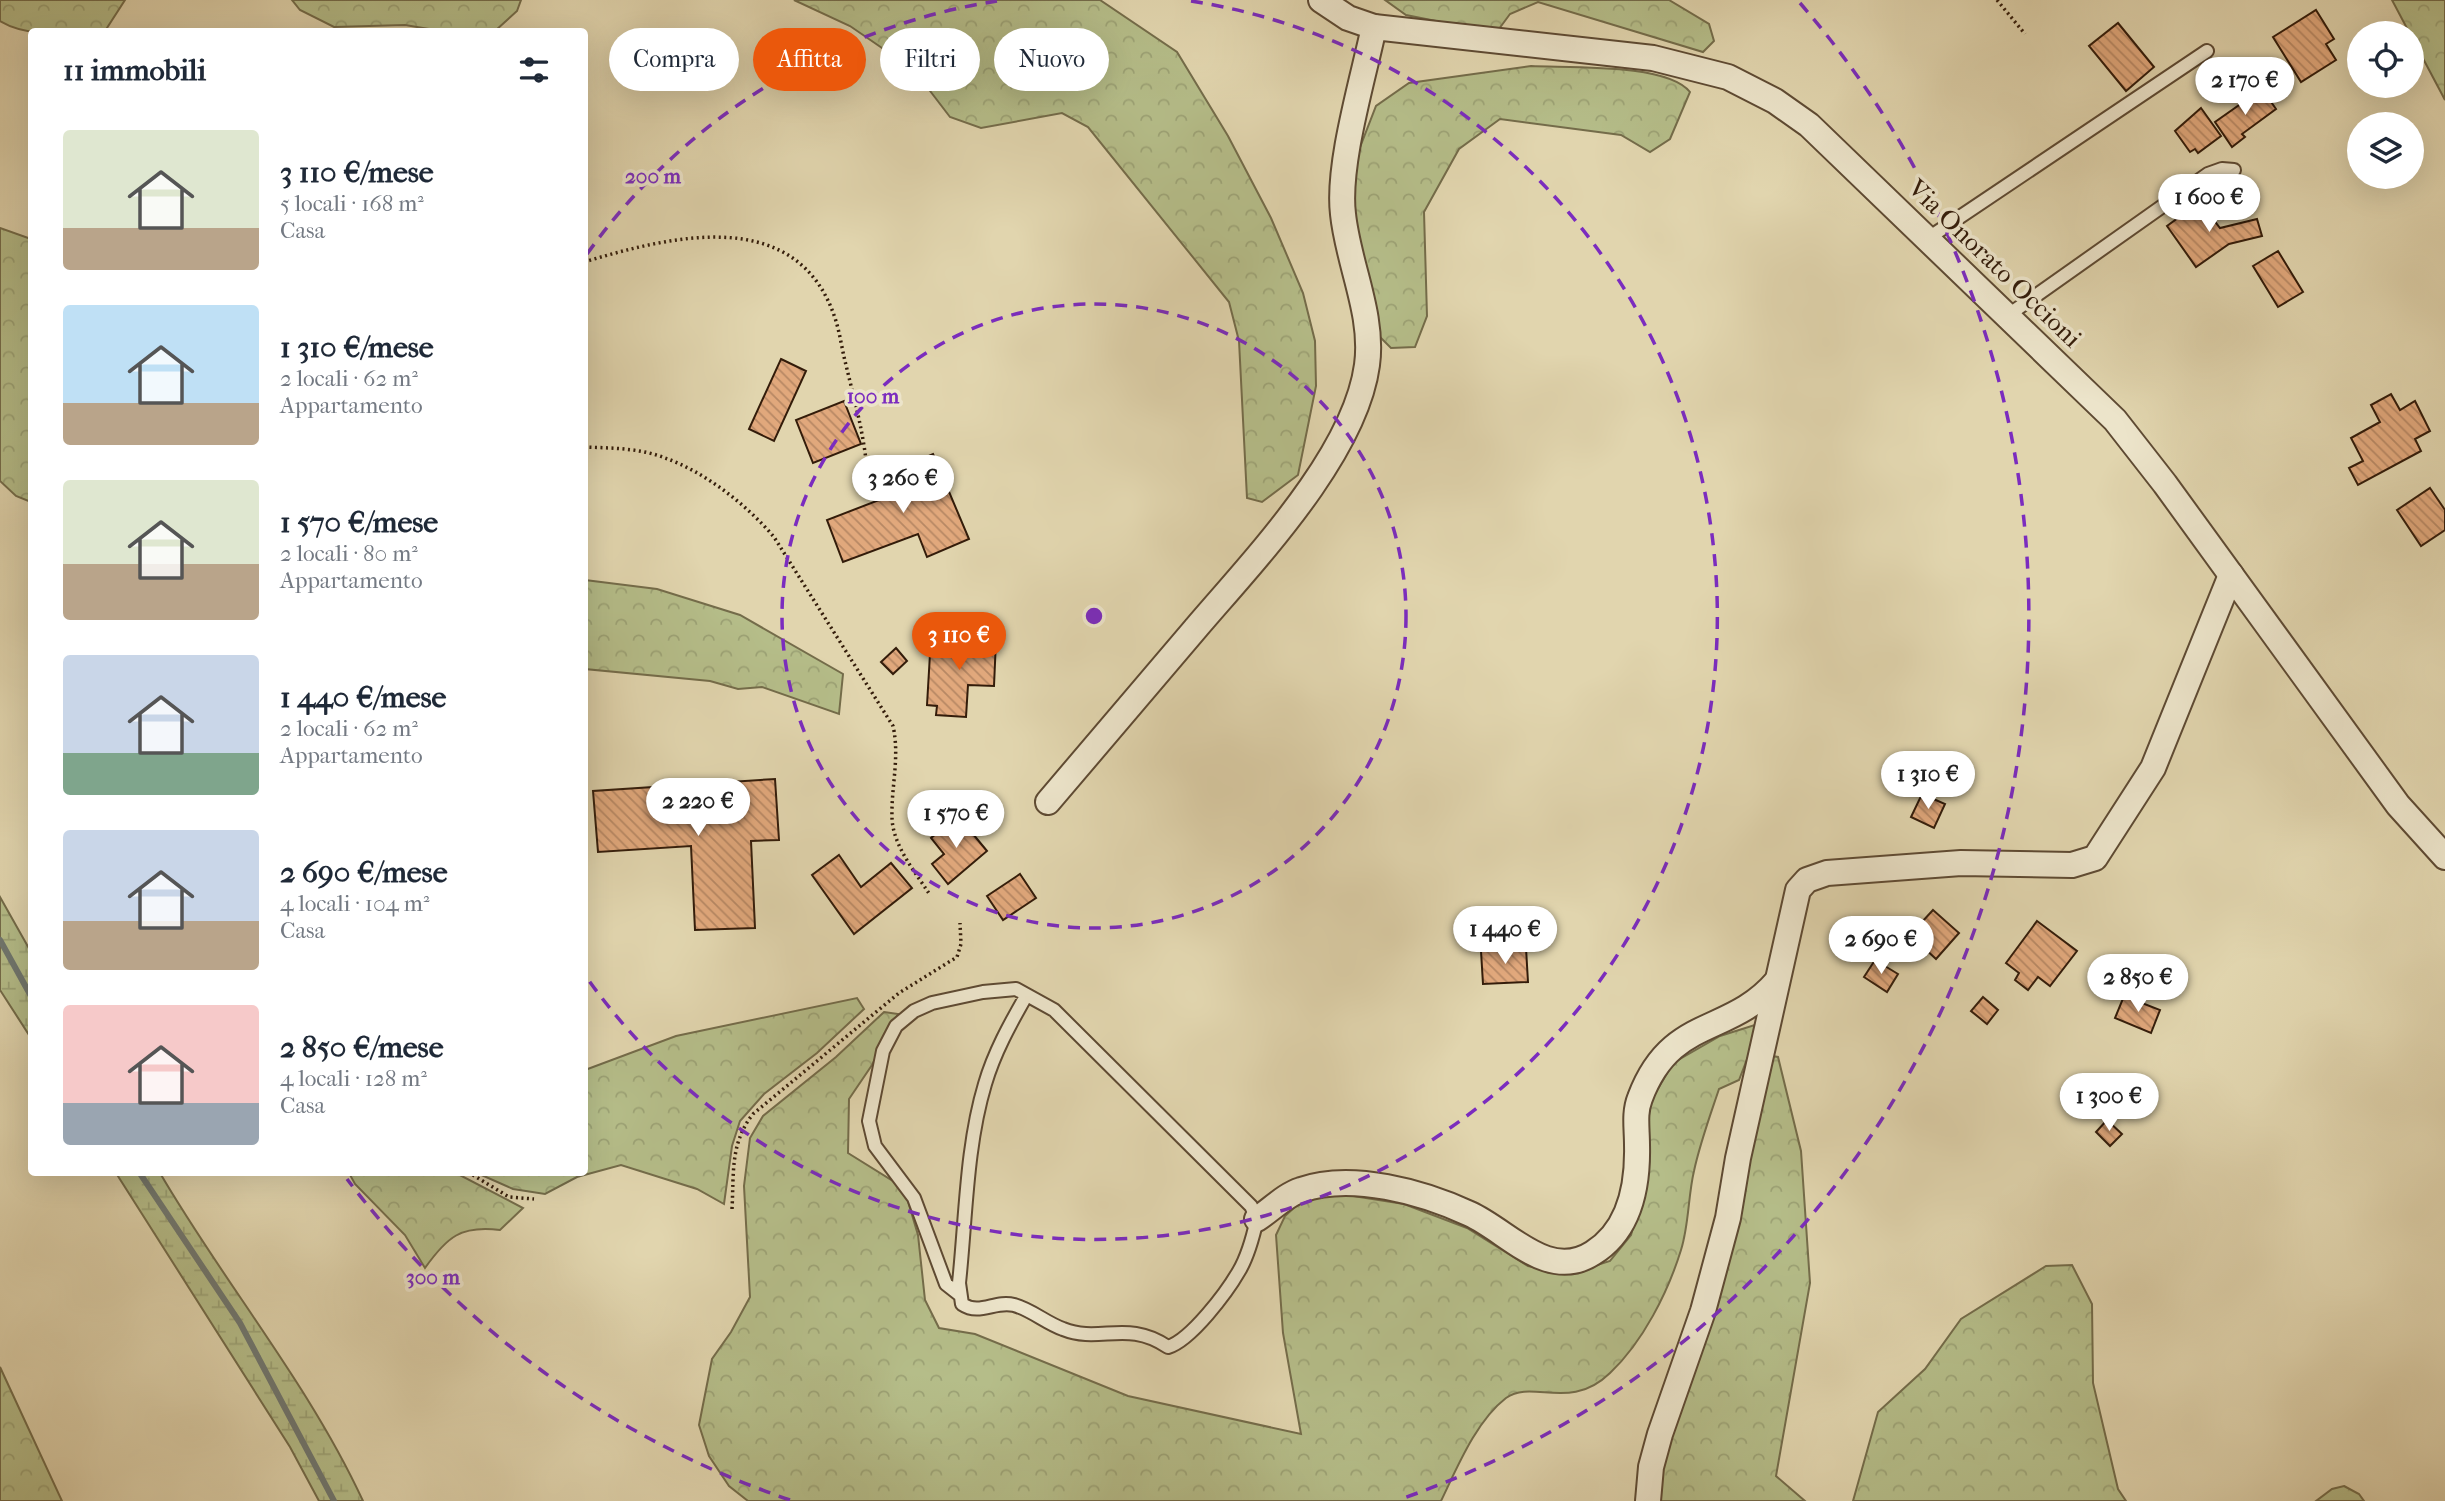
<!DOCTYPE html>
<html lang="it">
<meta charset="utf-8">
<style>
body{margin:0;font-family:"IM FELL French Canon",serif;background:#f2f2f3;color:#1f2937;height:100vh;display:flex;flex-direction:column;font-size:26px;white-space:nowrap}
*{box-sizing:border-box;margin:0}
p{font-size:23px;color:#747a83}
.icon{flex:none;width:38px;height:38px;fill:none;stroke:currentColor;stroke-width:2;stroke-linecap:round;stroke-linejoin:round}
.map{position:relative;flex:1;overflow:hidden}
.panel{position:absolute;left:28px;top:28px;width:560px;height:1148px;display:flex;flex-direction:column;background:#fff;border-radius:7px;box-shadow:0 7px 28px #0002}
.panel>*{flex:none}
.top-card{position:absolute;left:609px;top:28px;width:665px;height:63px;display:flex;gap:14px}
.fabs{position:absolute;left:2347px;top:21px;display:grid;gap:14px}
.fabs a{display:grid;place-items:center;width:77px;height:77px;border-radius:50%;background:#fff;box-shadow:0 7px 28px #0002;font-size:35px}
.price{position:absolute;translate:-50% -60px;padding:0 16px;border-radius:24px;background:#fff;color:#222;font-size:23px;line-height:46px;filter:drop-shadow(0 2px 4px #0008)}
.price::after{content:'';position:absolute;left:50%;top:42px;width:21px;height:16px;margin-left:-10px;background:inherit;clip-path:polygon(0 0,100% 0,50% 100%)}
.price.selected{background:#ea580c;color:#fff}
ul{padding:0;list-style:none}
li{display:flex;align-items:center;gap:21px;height:175px;padding:0 35px}
li span{display:grid;place-items:center;flex:none;width:196px;height:140px;border-radius:7px;color:#555}
li>.icon{margin-inline-start:auto}
span .icon{width:84px;height:84px;fill:#fffc;stroke-width:1}
li b{font-size:30px}
h2{display:flex;justify-content:space-between;align-items:center;height:84px;padding:0 35px;font-size:30px}
.chip{padding:0 24px;border-radius:32px;background:#fff;box-shadow:0 7px 28px #0002;font-size:24px;line-height:63px}
.chip.selected{background:#ea580c;color:#fff}
.map>svg:first-child{display:block}
.forest{fill:url(#forest-crowns);stroke:#746c4a;stroke-width:2}
.wetland{fill:url(#wetland-marsh);stroke:#746c4a;stroke-width:2}
.lines{fill:none;stroke-linecap:round;stroke-linejoin:round}
.stream{stroke:#707871;stroke-width:6}
.building{fill:url(#building-back-hatch);stroke:#331c0a;stroke-width:2}
.service-casing{stroke:#5e4a33;stroke-width:16}
.minor-casing{stroke:#5e4a33;stroke-width:28}
.path{stroke:#331c0a;stroke-width:3.5;stroke-dasharray:2 3.5;stroke-linecap:butt}
.service{stroke:#ece4ca;stroke-width:12}
.minor{stroke:#ece4ca;stroke-width:24}
.ring{fill:none;stroke:#7b2cbf;stroke-width:3.5;stroke-dasharray:12 9}
.labels{text-anchor:middle;stroke-width:7;stroke-linejoin:round;paint-order:stroke}
.street-label{font-size:26px;fill:#331c0a;stroke:#ece4ca}
.centre{fill:#7b2cbf;stroke:#ece4ca;stroke-width:3.5}
.ring-label{font-size:21px;text-anchor:middle;font-weight:bold;fill:#7b2cbf;stroke:#ece4ca;stroke-width:7;stroke-linejoin:round;paint-order:stroke}
</style>
<div class="map">
<svg width="2445" height="1501" viewBox="0 0 2445 1501">
<defs>
<pattern id="forest-crowns" width="20" height="18" patternUnits="userSpaceOnUse" patternTransform="scale(1.75)"><rect width="20" height="18" fill="#b5bd89"/><path d="M2 6a3 3 0 1 1 6 0M12 15a3 3 0 1 1 6 0" fill="none" stroke="#9ca275"/></pattern>
<pattern id="wetland-marsh" width="20" height="14" patternUnits="userSpaceOnUse" patternTransform="scale(1.75)"><rect width="20" height="14" fill="#b5bd89"/><path d="M1 5h8M5 5V1M11 12h8M15 12V8" fill="none" stroke="#9ca275"/></pattern>
<pattern id="building-back-hatch" width="6" height="6" patternUnits="userSpaceOnUse" patternTransform="scale(1.75)"><rect width="6" height="6" fill="#e1a87c"/><path d="M-1 5l2 2M0 0l6 6M5-1l2 2" fill="none" stroke="#b78864"/></pattern>
</defs>
<rect width="100%" height="100%" fill="#e1d5ae"/>
<filter id="stains"><feTurbulence type="fractalNoise" baseFrequency=".00286" numOctaves="4"/><feColorMatrix values="0 0 0 0 .2 0 0 0 0 .09 0 0 0 0 .02 0 0 0 .5 -.17"/></filter>
<radialGradient id="worn" r=".72"><stop offset=".6" stop-color="#630" stop-opacity="0"/><stop offset="1" stop-color="#630" stop-opacity=".3"/></radialGradient>
<g class="forest">
<path d="M0 0H125L105 31C70 32 30 39 0 21Z"/>
<path d="M292 0H521L517 11 495 31H441L405 25 334 27 300 10Z"/>
<path d="M794 0H1100L1177 52 1228 136 1271 218 1303 293 1315 341 1316 386 1298 475 1262 502 1247 498 1239 341 1229 302 1088 127 1062 113 981 128 950 117 914 70 850 26Z"/>
<path d="M1385 0H1669L1709 24 1714 41 1703 52 1538 2 1510 14 1496 33 1406 15Z"/>
<path d="M2392 0H2445V100Z"/>
<path d="M1531 66C1569 68 1667 63 1690 92L1670 139 1650 152 1621 135 1500 119 1459 149 1424 212 1427 316 1415 347 1391 348 1375 332 1349 204 1352 168 1376 106 1409 83Z"/>
<path d="M0 228 31 239V502L16 496 0 481Z"/>
<path d="M585 580 657 589 740 615 843 674 839 714 762 687 738 689 710 681 585 669Z"/>
<path d="M857 998 864 1009 817 1053 764 1094 740 1121 732 1146 724 1204 697 1189 621 1165 577 1177 545 1194 513 1189 477 1173 584 1172 585 1070 676 1036Z"/>
<path d="M884 1012 898 1014 872 1065 849 1099 848 1153 904 1188 918 1235 925 1300 939 1328 975 1334 1128 1396 1301 1434 1283 1333 1276 1235 1285 1216 1305 1198 1334 1193 1404 1204 1467 1228 1528 1266 1569 1274 1610 1261 1631 1235 1645 1184 1644 1132 1652 1099 1673 1063 1720 1036 1761 1023 1739 1080 1719 1089C1710 1116 1700 1143 1694 1171 1688 1196 1689 1225 1681 1250 1668 1292 1643 1342 1610 1373 1570 1412 1533 1379 1506 1398 1476 1421 1457 1468 1441 1501H748L729 1486 709 1456 699 1425 712 1359 731 1332 750 1297 744 1186 750 1138 763 1116 836 1057Z"/>
<path d="M1766 1055 1778 1057 1801 1151 1810 1283 1776 1476 1805 1501H1654Z"/>
<path d="M349 1173H456L523 1208 500 1230C461 1225 447 1237 425 1268L405 1235 355 1184Z"/>
<path d="M2072 1265 2092 1304 2093 1383 2118 1489 2126 1501H1853L1878 1412 1925 1369 1961 1319 2046 1266Z"/>
<path d="M0 1367 62 1501H0Z"/>
<path d="M2344 1486 2359 1494 2364 1501H2316L2332 1489Z"/>
</g>
<g class="wetland">
<path d="M0 897 31 952V1038L0 990Z"/>
<path d="M116 1173H160C224 1283 309 1384 363 1501H319L290 1447Z"/>
</g>
<g class="lines">
<g class="stream">
<path d="M0 940 32 998"/>
<path d="M139 1172 240 1323 334 1501"/>
</g>
</g>
<g class="building">
<path d="M2316 10 2334 39 2326 44 2336 60 2301 82 2273 37Z"/>
<path d="M2118 23 2154 67 2126 91 2089 46Z"/>
<path d="M2262 89 2276 109 2242 134 2245 137 2232 147 2215 122Z"/>
<path d="M2201 108 2221 136 2198 153 2195 149 2190 152 2175 131Z"/>
<path d="M2200 202 2220 228 2257 219 2262 236 2229 244 2196 267 2167 226Z"/>
<path d="M2278 251 2303 292 2278 307 2253 266Z"/>
<path d="M781 359 806 371 774 441 749 429Z"/>
<path d="M2391 394 2400 410 2415 401 2430 431 2415 439 2421 451 2358 485 2349 468 2363 461 2351 438 2380 422 2371 405Z"/>
<path d="M844 401 861 444 813 463 796 420Z"/>
<path d="M933 454 969 539 927 557 918 534 843 562 827 520 900 492 892 472Z"/>
<path d="M2430 488 2445 510V530L2421 546 2397 510Z"/>
<path d="M938 636 996 640 994 686 968 685 966 717 936 715 937 706 927 705 930 654H937Z"/>
<path d="M896 648 907 661 893 674 881 662Z"/>
<path d="M775 779 779 840 751 841 755 928 695 930 691 846 598 852 593 791Z"/>
<path d="M1922 794 1945 804 1934 828 1911 817Z"/>
<path d="M958 816 987 851 948 884 932 864 944 854 931 838Z"/>
<path d="M839 855 861 887 891 863 912 888 854 934 812 875Z"/>
<path d="M1020 874 1036 898 1003 920 987 896Z"/>
<path d="M1933 910 1959 933 1936 959 1910 935Z"/>
<path d="M2037 921 2077 951 2050 986 2038 977 2028 990 2015 980 2019 973 2006 963Z"/>
<path d="M1526 948 1528 982 1483 984 1481 951Z"/>
<path d="M1875 960 1898 974 1887 992 1864 977Z"/>
<path d="M2124 996 2160 1010 2151 1033 2115 1018Z"/>
<path d="M1983 997 1998 1010 1987 1024 1971 1011Z"/>
<path d="M2107 1120 2122 1134 2110 1146 2096 1132Z"/>
</g>
<g class="lines">
<g class="service-casing">
<g id="service">
<path d="M1927 239 2207 51"/>
<path d="M2007 316 2208 174 2222 169 2234 170"/>
<path d="M960 1295 946 1284 914 1198 875 1146 869 1121 883 1051 896 1026 914 1011 932 1003 983 992 1016 989 1054 1010 1251 1206 1257 1219C1253 1237 1248 1256 1239 1271 1227 1292 1191 1340 1168 1347 1127 1319 1100 1344 1063 1329 1046 1323 1032 1310 1014 1305 995 1300 980 1316 962 1304L959 1283C966 1218 966 1147 985 1084 994 1053 1010 1024 1026 996"/>
</g>
</g>
<g class="minor-casing">
<g id="minor">
<path d="M1321 0 1348 18 1374 27 1653 58 1728 77 1775 101 1809 125 2115 420 2165 484 2398 805 2445 857"/>
<path d="M1048 802C1098 744 1147 686 1196 628 1254 560 1355 455 1367 365 1374 314 1348 264 1343 214 1337 165 1363 79 1374 27"/>
<path d="M1257 1219C1271 1210 1285 1195 1301 1190 1351 1172 1423 1192 1470 1214 1509 1232 1548 1282 1593 1253 1630 1230 1638 1185 1637 1145 1637 1128 1634 1113 1640 1098 1671 1015 1729 1037 1777 981"/>
<path d="M1648 1501 1651 1467 1660 1434 1703 1311 1728 1218 1738 1158 1798 890 1807 880 1827 873 1961 863 2072 865 2095 858 2153 768 2231 575"/>
</g>
</g>
<g class="path">
<path d="M1997 0 2025 34"/>
<path d="M584 262C671 236 797 204 835 318 840 333 842 350 846 365 856 407 865 437 868 481"/>
<path d="M584 447C611 448 640 448 665 458 705 472 747 505 774 537L893 726C900 757 891 787 892 818 893 846 916 873 930 895"/>
<path d="M468 1172 509 1197 534 1199"/>
<path d="M732 1209C734 1173 730 1143 753 1114L899 993 957 957 961 944 960 923"/>
</g>
<use href="#service" class="service"/>
<use href="#minor" class="minor"/>
</g>
<g class="ring">
<circle cx="1094" cy="616" r="312"/>
<path d="M587 254A623 623 0 0 1 997 1M1191 1A623 623 0 1 1 587 978"/>
<path d="M790 1500A935 935 0 0 1 347 1179M1800 3A935 935 0 0 1 1398 1500"/>
</g>
<g class="labels">
<g class="street-label">
<text transform="translate(1995 263) rotate(44)" y="9">Via Onorato Occioni</text>
</g>
</g>
<circle cx="1094" cy="616" r="10" class="centre"/>
<g class="ring-label">
<text x="653" y="183">200 m</text>
<text x="873" y="403">100 m</text>
<text x="433" y="1284">300 m</text>
</g>
<rect width="100%" height="100%" filter="url(#stains)"/>
<rect width="100%" height="100%" fill="url(#worn)"/>
</svg>
<div class="fabs">
<a><svg class="icon" aria-label="locate" viewBox="0 0 24 24"><circle cx="12" cy="12" r="6"/><path d="M12 2v4M12 18v4M2 12h4M18 12h4"/></svg></a>
<a><svg class="icon" aria-label="layers" viewBox="0 0 24 24"><path d="M12 4l9 5-9 5-9-5zM3 14l9 5 9-5"/></svg></a>
</div>
<b class="price" style="left:2245px;top:117px">2 170 €</b>
<b class="price" style="left:2209px;top:234px">1 600 €</b>
<b class="price" style="left:903px;top:515px">3 260 €</b>
<b class="price selected" style="left:959px;top:672px">3 110 €</b>
<b class="price" style="left:1928px;top:811px">1 310 €</b>
<b class="price" style="left:698px;top:838px">2 220 €</b>
<b class="price" style="left:956px;top:850px">1 570 €</b>
<b class="price" style="left:1505px;top:966px">1 440 €</b>
<b class="price" style="left:1881px;top:976px">2 690 €</b>
<b class="price" style="left:2138px;top:1014px">2 850 €</b>
<b class="price" style="left:2109px;top:1133px">1 300 €</b>
<div class="top-card">
<a class="chip">Compra</a>
<a class="chip selected">Affitta</a>
<a class="chip">Filtri</a>
<a class="chip">Nuovo</a>
</div>
<section class="panel">
<h2>11 immobili<svg class="icon" aria-label="filters" viewBox="0 0 24 24"><path d="M4 7h16M4 17h16"/><circle cx="9" cy="7" r="2"/><circle cx="15" cy="17" r="2"/></svg></h2>
<ul>
<li><span style="background:linear-gradient(#dfe7d0 70%,#b9a48a 0)"><svg class="icon" aria-label="home" viewBox="0 0 24 24"><path d="M3 11l9-7 9 7M6 9v11h12V9"/></svg></span><div><b>3 110 €/mese</b><p>5 locali · 168 m²</p><p>Casa</p></div></li>
<li><span style="background:linear-gradient(#bfe0f5 70%,#b9a48a 0)"><svg class="icon" aria-label="home" viewBox="0 0 24 24"><path d="M3 11l9-7 9 7M6 9v11h12V9"/></svg></span><div><b>1 310 €/mese</b><p>2 locali · 62 m²</p><p>Appartamento</p></div></li>
<li><span style="background:linear-gradient(#dfe7d0 60%,#b9a48a 0)"><svg class="icon" aria-label="home" viewBox="0 0 24 24"><path d="M3 11l9-7 9 7M6 9v11h12V9"/></svg></span><div><b>1 570 €/mese</b><p>2 locali · 80 m²</p><p>Appartamento</p></div></li>
<li><span style="background:linear-gradient(#c9d6e8 70%,#7fa58c 0)"><svg class="icon" aria-label="home" viewBox="0 0 24 24"><path d="M3 11l9-7 9 7M6 9v11h12V9"/></svg></span><div><b>1 440 €/mese</b><p>2 locali · 62 m²</p><p>Appartamento</p></div></li>
<li><span style="background:linear-gradient(#c9d6e8 65%,#b9a48a 0)"><svg class="icon" aria-label="home" viewBox="0 0 24 24"><path d="M3 11l9-7 9 7M6 9v11h12V9"/></svg></span><div><b>2 690 €/mese</b><p>4 locali · 104 m²</p><p>Casa</p></div></li>
<li><span style="background:linear-gradient(#f6c9c9 70%,#9aa5b1 0)"><svg class="icon" aria-label="home" viewBox="0 0 24 24"><path d="M3 11l9-7 9 7M6 9v11h12V9"/></svg></span><div><b>2 850 €/mese</b><p>4 locali · 128 m²</p><p>Casa</p></div></li>
</ul>
</section>
</div>
